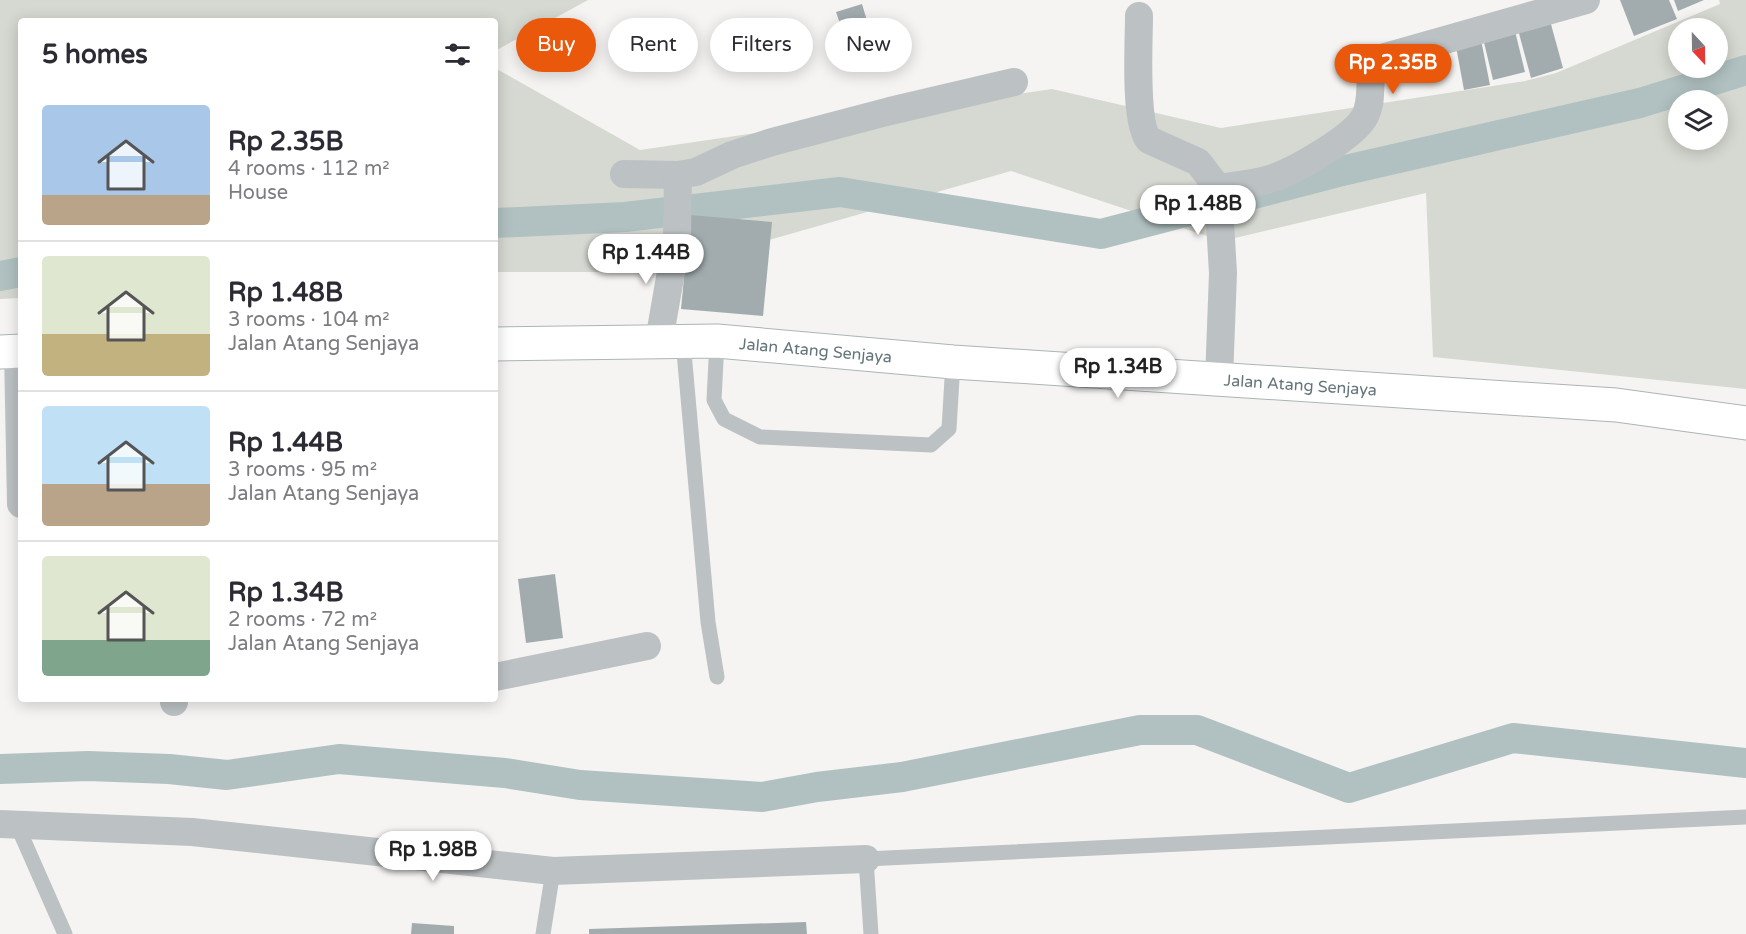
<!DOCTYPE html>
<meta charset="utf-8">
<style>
body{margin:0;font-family:"Varela Round",sans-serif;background:#f2f2f3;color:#2b2b33;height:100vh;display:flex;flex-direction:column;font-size:22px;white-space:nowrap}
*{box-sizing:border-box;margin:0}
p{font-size:20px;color:#7c7c81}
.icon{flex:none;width:33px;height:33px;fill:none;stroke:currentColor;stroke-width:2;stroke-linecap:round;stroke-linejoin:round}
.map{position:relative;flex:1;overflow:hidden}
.sheet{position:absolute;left:18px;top:18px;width:480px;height:684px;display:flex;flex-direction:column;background:#fff;border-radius:6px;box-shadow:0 3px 15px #0003}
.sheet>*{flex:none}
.guide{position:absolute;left:516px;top:18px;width:570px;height:54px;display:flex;gap:12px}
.needle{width:39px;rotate:158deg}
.tools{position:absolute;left:1668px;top:18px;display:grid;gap:12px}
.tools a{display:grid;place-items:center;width:60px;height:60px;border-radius:50%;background:#fff;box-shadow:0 3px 15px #0003;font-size:30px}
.price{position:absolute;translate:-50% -51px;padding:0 14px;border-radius:21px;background:#fff;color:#222;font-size:20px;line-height:39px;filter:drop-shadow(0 2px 3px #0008)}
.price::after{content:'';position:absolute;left:50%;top:36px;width:18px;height:14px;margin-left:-9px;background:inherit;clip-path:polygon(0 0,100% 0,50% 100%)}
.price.active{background:#ea580c;color:#fff}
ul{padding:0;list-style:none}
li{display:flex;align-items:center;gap:18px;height:150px;padding:0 24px}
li+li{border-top:2px solid #e1e1e2}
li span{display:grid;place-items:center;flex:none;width:168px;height:120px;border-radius:6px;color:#555}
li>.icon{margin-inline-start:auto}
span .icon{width:72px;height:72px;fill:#fffc;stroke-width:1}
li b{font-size:26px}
h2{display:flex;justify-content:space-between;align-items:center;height:72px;padding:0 24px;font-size:26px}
.chip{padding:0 21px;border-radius:27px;background:#fff;box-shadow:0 3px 15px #0003;font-size:21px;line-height:54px}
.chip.active{background:#ea580c;color:#fff}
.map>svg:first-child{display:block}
.green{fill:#d6d9d1;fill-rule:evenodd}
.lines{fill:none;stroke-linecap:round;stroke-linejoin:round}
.canal{stroke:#b1c1c1;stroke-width:30}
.building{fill:#a2acae}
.secondary-casing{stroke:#acb4b6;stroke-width:35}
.service{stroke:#bcc1c3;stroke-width:15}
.minor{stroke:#bcc1c3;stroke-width:28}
.secondary{stroke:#fff;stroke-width:33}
.labels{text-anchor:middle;stroke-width:6;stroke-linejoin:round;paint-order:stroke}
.street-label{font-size:16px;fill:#63757a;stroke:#fff}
</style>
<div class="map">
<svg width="1746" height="934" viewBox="0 0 1746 934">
<rect width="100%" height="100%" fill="#f5f4f2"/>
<g class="green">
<path d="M0 0H588L495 51V21H21V298L0 299Z"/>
<path d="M1719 0H1746V389L1433 357 1426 193 1222 241 1011 171 657 272H495V68L640 150 1052 89 1221 128 1525 81 1556 73 1720 4ZM1678 28H1718V68H1678ZM1678 100H1718V140H1678Z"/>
</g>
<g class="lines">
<g class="canal">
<path d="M495 223 625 217 840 192 1101 234 1346 170 1640 103 1746 70"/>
<path d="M0 276 21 272"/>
<path d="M0 769 88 766 169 769 227 775 339 759 505 773 580 785 762 797 817 787 902 777 1140 730H1197L1349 788 1513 738 1746 763"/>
</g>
</g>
<g class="building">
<path d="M1620 0H1669L1677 19 1634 36Z"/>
<path d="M1674 0H1704L1678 11Z"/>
<path d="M862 4 871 34 846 41 836 12Z"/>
<path d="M1549 17 1563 68 1531 78 1517 26Z"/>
<path d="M1514 27 1525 72 1493 80 1482 34Z"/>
<path d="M1480 35 1490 85 1464 90 1455 41Z"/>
<path d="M690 215 772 222 763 316 681 309Z"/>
<path d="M555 574 563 638 526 643 518 579Z"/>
<path d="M806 922 807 934H589V929Z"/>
<path d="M412 923 454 926V934H411Z"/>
</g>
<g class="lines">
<g class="secondary-casing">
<g id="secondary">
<path id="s1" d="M495 344 717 341 953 362 1616 405 1746 423"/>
<path d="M0 352 21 351"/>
</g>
</g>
<g class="service">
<path d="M683 341 708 622 717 677"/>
<path d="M717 341 714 400 724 419 760 437 931 445 949 429 953 362"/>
<path d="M17 825 65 934"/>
<path d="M543 934 553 871"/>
<path d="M871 934 866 859 1746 817"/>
</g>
<g class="minor">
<path d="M1139 16C1139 42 1134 123 1149 140L1198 162 1218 188 1223 273 1219 380"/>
<path d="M624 174 678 175 696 172 732 155 772 142 890 111 1014 82"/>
<path d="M1218 188C1237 185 1255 184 1273 178 1296 170 1354 137 1365 116 1375 97 1365 77 1378 59L1586 0"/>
<path d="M659 341 677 237 678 175"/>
<path d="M18 351 21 504"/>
<path d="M495 677 647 646"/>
<path d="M174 699V702"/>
<path d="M0 824 192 832 553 871 866 859"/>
</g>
<use href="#secondary" class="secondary"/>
</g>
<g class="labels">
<g class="street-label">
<text dy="6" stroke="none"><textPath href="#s1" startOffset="321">Jalan Atang Senjaya</textPath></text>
<text dy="6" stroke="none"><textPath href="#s1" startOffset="807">Jalan Atang Senjaya</textPath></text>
</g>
</g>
</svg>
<div class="tools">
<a><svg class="needle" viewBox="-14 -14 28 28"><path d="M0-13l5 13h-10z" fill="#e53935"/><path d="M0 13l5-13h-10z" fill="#7c7c81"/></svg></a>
<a><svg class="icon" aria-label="layers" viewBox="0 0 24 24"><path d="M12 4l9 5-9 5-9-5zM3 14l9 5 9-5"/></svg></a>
</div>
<b class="price active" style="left:1393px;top:95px">Rp 2.35B</b>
<b class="price" style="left:1198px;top:236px">Rp 1.48B</b>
<b class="price" style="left:646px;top:285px">Rp 1.44B</b>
<b class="price" style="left:1118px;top:399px">Rp 1.34B</b>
<b class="price" style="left:433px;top:882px">Rp 1.98B</b>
<div class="guide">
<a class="chip active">Buy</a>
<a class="chip">Rent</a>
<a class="chip">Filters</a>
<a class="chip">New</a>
</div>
<section class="sheet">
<h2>5 homes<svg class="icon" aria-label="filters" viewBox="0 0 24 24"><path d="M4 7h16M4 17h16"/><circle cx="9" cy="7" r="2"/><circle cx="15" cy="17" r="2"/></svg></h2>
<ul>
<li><span style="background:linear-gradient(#a9c7e8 75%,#b9a48a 0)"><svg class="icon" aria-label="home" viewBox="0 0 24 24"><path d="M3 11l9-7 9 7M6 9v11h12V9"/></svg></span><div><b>Rp 2.35B</b><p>4 rooms · 112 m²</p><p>House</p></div></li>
<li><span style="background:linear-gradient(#dfe7d0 65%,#c2b280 0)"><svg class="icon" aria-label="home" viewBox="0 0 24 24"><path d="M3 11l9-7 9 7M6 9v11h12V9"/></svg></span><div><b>Rp 1.48B</b><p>3 rooms · 104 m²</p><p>Jalan Atang Senjaya</p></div></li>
<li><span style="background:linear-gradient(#bfe0f5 65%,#b9a48a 0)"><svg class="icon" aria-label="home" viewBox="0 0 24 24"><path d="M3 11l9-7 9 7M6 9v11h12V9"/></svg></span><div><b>Rp 1.44B</b><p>3 rooms · 95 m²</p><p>Jalan Atang Senjaya</p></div></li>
<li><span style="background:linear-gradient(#dfe7d0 70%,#7fa58c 0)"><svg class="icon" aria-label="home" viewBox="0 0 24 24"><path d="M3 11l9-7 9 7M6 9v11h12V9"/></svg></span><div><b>Rp 1.34B</b><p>2 rooms · 72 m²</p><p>Jalan Atang Senjaya</p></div></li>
</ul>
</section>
</div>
